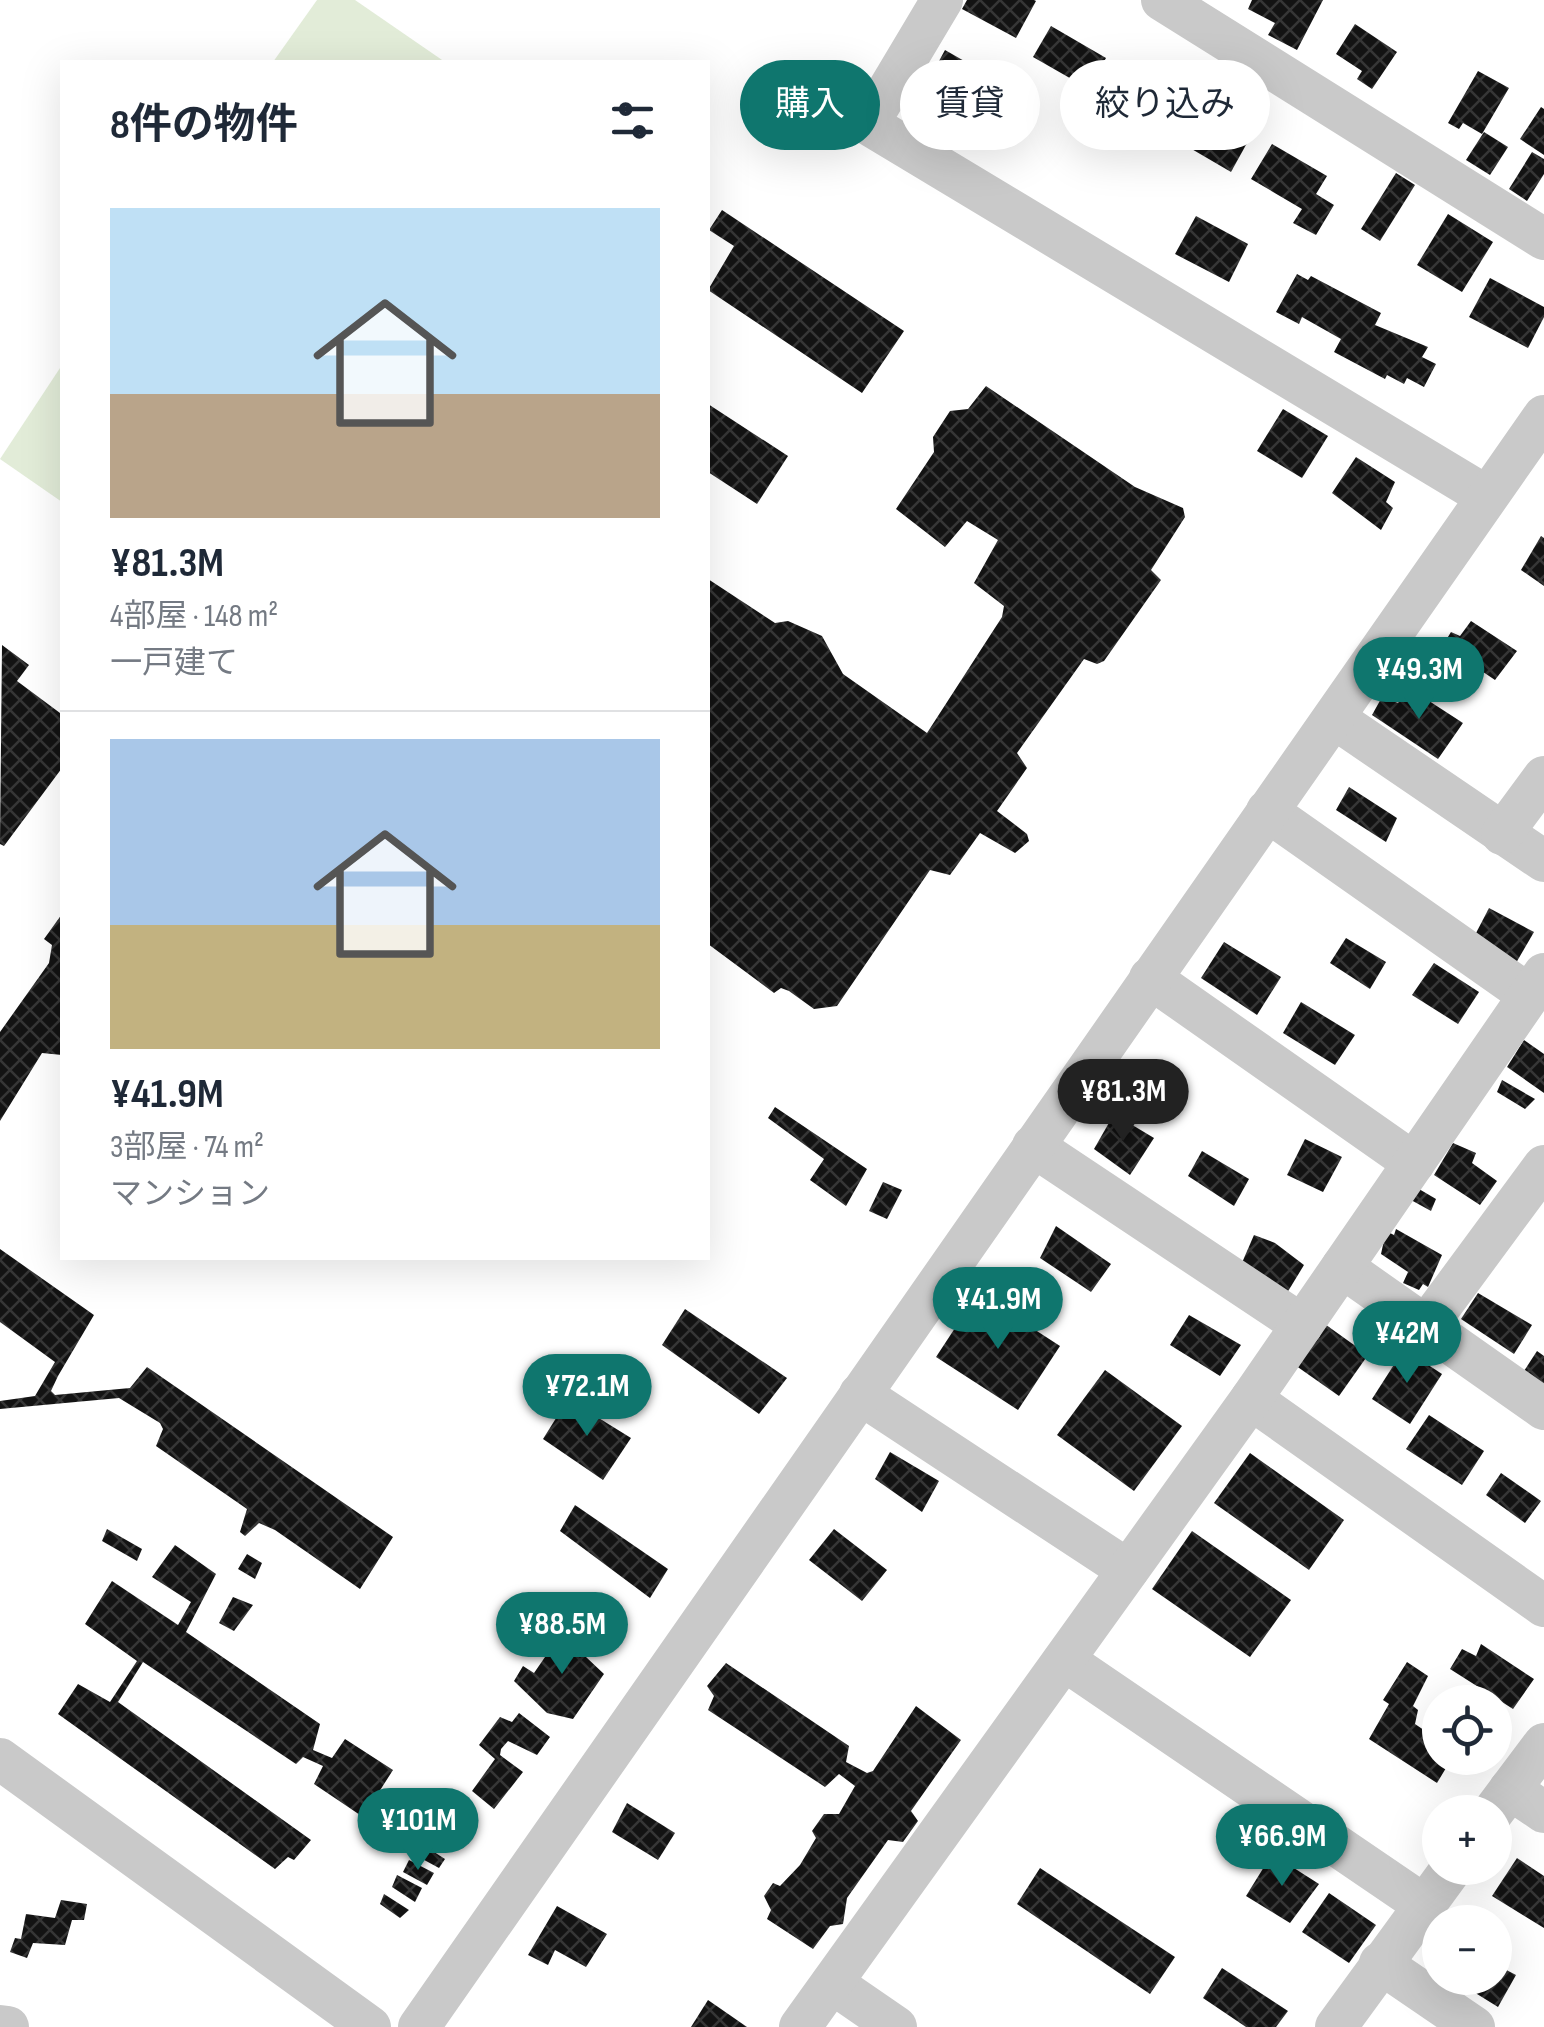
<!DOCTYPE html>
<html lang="ja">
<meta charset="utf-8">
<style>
body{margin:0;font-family:"Sofia Sans Condensed","Noto Sans JP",sans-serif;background:#f2f2f3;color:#1f2937;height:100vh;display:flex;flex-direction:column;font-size:38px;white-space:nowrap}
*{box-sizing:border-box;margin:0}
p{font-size:32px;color:#747a83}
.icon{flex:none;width:55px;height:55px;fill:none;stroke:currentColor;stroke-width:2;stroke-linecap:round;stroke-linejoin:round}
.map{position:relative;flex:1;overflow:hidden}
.panel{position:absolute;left:60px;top:60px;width:650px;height:1200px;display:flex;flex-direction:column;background:#fff;border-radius:0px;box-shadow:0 10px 40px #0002}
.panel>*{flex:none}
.top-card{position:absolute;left:740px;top:60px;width:652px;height:90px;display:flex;gap:20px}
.fabs{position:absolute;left:1422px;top:1685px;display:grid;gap:20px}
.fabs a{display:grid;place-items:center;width:90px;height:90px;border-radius:50%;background:#fff;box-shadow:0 10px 40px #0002;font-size:50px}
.price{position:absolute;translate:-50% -85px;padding:0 22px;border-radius:35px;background:#0f766e;color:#fff;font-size:32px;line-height:65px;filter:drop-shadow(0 2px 5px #0008)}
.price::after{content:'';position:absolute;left:50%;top:60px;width:30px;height:22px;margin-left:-15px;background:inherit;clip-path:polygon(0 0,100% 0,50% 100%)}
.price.active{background:#222;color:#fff}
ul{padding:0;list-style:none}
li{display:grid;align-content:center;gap:20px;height:530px;padding:0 50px}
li+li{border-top:2px solid #e0e1e3}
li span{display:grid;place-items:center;height:310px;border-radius:0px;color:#555}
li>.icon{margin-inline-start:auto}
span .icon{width:180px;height:180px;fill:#fffc;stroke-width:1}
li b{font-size:42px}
h2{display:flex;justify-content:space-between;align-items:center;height:120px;padding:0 50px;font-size:42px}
.pill{padding:0 35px;border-radius:45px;background:#fff;box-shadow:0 10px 40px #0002;font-size:35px;line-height:90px}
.pill.active{background:#0f766e;color:#fff}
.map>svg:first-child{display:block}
.grass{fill:#e2ecd8}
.building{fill:url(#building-cross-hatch)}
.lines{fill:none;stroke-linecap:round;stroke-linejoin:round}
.minor{stroke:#c9c9c9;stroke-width:42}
</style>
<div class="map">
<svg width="1544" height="2027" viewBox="0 0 1544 2027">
<defs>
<pattern id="building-cross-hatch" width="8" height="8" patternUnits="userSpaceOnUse" patternTransform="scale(2.5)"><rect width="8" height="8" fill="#131313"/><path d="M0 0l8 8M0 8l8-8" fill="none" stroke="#363636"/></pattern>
</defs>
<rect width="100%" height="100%" fill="#fff"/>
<g class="grass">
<path d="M317 0H355L445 62H273Z"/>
<path d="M62 365V502L0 459Z"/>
</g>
<g class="building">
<path d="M967 0H1034L1036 1 1016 38 962 9Z"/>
<path d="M1252 0H1323L1297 50 1268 35 1275 23 1248 9Z"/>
<path d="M1355 24 1397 52 1372 89 1357 79 1362 71 1336 54Z"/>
<path d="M1051 26 1106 58 1089 89 1033 57Z"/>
<path d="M945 50 973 66 945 114 918 98 925 87 916 82 924 67 933 72Z"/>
<path d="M1122 61 1159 83 1140 113 1103 90Z"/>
<path d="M1478 71 1509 88 1482 134 1463 123 1459 129 1448 123Z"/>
<path d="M1187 97 1252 134 1231 172 1166 134Z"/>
<path d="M1541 107 1544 109V155L1520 139Z"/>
<path d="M1484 132 1508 147 1490 175 1466 160Z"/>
<path d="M1272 144 1327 176 1316 194 1334 205 1316 235 1293 223 1302 209 1251 179Z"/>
<path d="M1532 152 1544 159V174L1527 201 1509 189Z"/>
<path d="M1396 173 1415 185 1380 241 1361 229Z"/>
<path d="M722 210 904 331 862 393 708 290 734 246 709 230Z"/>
<path d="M1448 214 1493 242 1462 292 1417 265Z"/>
<path d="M1196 216 1248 244 1229 282 1175 254Z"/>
<path d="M1297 274 1308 280 1311 276 1381 313 1375 325 1428 347 1422 357 1436 364 1424 387 1407 378 1404 384 1387 375 1385 379 1334 352 1341 339 1302 317 1299 324 1276 312Z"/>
<path d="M1490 278 1544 307V317L1528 348 1469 317Z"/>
<path d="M986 386 1135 487 1183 508 1185 517 1151 570 1161 580 1104 661 1097 664 1084 659 1017 753 1027 768 997 811 1027 834 1029 841 1015 853 980 833 950 875 930 870 837 1006 814 1009 789 991 781 988 774 993 708 944V579L775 623 788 621 822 636 843 674 927 733 1002 617 1004 606 974 583 998 540 967 521 945 547 896 509 934 452 933 437 950 411 968 409Z"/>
<path d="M708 404 788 456 757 504 708 472Z"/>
<path d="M1283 409 1328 436 1302 478 1257 451Z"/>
<path d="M1356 457 1395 482 1386 502 1393 508 1381 530 1332 493Z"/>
<path d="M1541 536 1544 538V586L1521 570Z"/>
<path d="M1471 621 1517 651 1495 680 1443 645 1451 632 1460 636Z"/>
<path d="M1418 640 1454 663 1440 686 1403 663Z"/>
<path d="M2 645 29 665 17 681 60 713 62 709V768L4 846 0 844Z"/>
<path d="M1409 688 1463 723 1438 759 1372 715 1382 697 1398 703Z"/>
<path d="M1349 787 1397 818 1386 842 1336 810Z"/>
<path d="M1489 908 1534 932 1516 963 1475 935Z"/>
<path d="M62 914V1055L42 1053 0 1121V1032L49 963 52 945 44 939Z"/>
<path d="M1346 938 1386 962 1370 989 1330 963Z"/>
<path d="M1224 942 1281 977 1257 1015 1201 978Z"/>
<path d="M1434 963 1479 992 1458 1024 1412 995Z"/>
<path d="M1301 1002 1355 1035 1335 1065 1283 1033Z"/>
<path d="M1524 1040 1544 1054V1093L1507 1067Z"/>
<path d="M1502 1080 1535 1099 1525 1109 1497 1092Z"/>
<path d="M775 1107 867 1169 846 1206 810 1180 824 1159 768 1118Z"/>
<path d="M1114 1114 1154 1138 1130 1175 1094 1149Z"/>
<path d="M1305 1139 1342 1157 1323 1192 1287 1175Z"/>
<path d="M1453 1143 1476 1153 1472 1163 1497 1181 1480 1205 1434 1175Z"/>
<path d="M1202 1151 1249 1179 1234 1206 1188 1176Z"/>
<path d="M883 1182 902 1190 887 1219 869 1211Z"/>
<path d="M1419 1189 1436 1199 1431 1211 1411 1200Z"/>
<path d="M1056 1226 1111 1264 1091 1292 1040 1258Z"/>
<path d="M1396 1229 1442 1255 1428 1287 1423 1284 1419 1290 1403 1283 1408 1272 1381 1254 1386 1231 1394 1235Z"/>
<path d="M1254 1235 1275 1243 1304 1265 1287 1293 1241 1265Z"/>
<path d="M0 1249 94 1315 58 1376 51 1391 55 1395 130 1388 147 1367 393 1537 360 1589 275 1530 259 1523 245 1536 240 1532 247 1509 156 1446 163 1429 160 1423 119 1398 0 1409V1401L35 1396 55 1362 0 1322Z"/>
<path d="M978 1293 1060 1346 1018 1410 936 1357Z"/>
<path d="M1478 1293 1532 1325 1514 1354 1461 1319Z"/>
<path d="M685 1309 787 1378 759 1414 662 1345Z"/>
<path d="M1189 1315 1241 1345 1220 1376 1170 1345Z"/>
<path d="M1322 1322 1368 1355 1339 1396 1292 1363Z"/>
<path d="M1404 1349 1442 1374 1410 1424 1372 1399Z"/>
<path d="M1537 1351 1544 1356V1387L1522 1374Z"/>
<path d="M1105 1370 1182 1426 1134 1491 1057 1435Z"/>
<path d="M568 1399 631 1438 603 1480 543 1439Z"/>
<path d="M1429 1415 1484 1451 1462 1485 1406 1449Z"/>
<path d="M890 1452 939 1481 922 1512 875 1479Z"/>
<path d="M1250 1453 1344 1520 1309 1570 1214 1503Z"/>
<path d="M1501 1473 1541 1501 1525 1523 1486 1495Z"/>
<path d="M575 1505 668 1569 650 1598 560 1531Z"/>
<path d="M107 1529 142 1549 137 1561 102 1541Z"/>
<path d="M834 1529 887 1570 862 1601 809 1560Z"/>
<path d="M1192 1531 1291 1600 1250 1657 1152 1589Z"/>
<path d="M175 1545 216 1574 186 1632 320 1724 313 1750 332 1758 345 1739 393 1770 363 1817 314 1784 323 1766 303 1757 296 1764 143 1662 118 1702 311 1840 294 1860 288 1857 275 1869 58 1714 78 1684 110 1702 137 1661 85 1624 112 1581 178 1625 191 1602 152 1577Z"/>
<path d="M247 1554 262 1563 255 1579 238 1569Z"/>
<path d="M233 1597 253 1605 234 1631 219 1623Z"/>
<path d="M582 1598 621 1622 609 1641 571 1617Z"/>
<path d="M565 1628 592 1642 586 1657 604 1674 573 1719 547 1713 514 1681 523 1666 534 1673Z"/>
<path d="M1481 1644 1534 1679 1513 1709 1450 1669 1462 1649 1476 1656Z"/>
<path d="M1407 1662 1428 1676 1413 1706 1418 1710 1415 1724 1440 1741V1758H1452L1437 1783 1369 1739 1389 1704 1383 1700Z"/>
<path d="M726 1663 849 1746 846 1762 867 1773 873 1771 916 1706 961 1740 911 1811 918 1821 903 1842 888 1840 847 1898 843 1924 830 1926 813 1949 767 1919 771 1910 764 1896 773 1883 780 1886 800 1865 816 1838 812 1831 824 1814H839L855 1786 839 1774 825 1787 708 1710 714 1696 707 1686Z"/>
<path d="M519 1713 550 1737 537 1755 508 1741 501 1749 500 1755 523 1772 494 1809 472 1791 495 1759 479 1745 500 1717 512 1722Z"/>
<path d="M627 1803 675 1833 658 1860 612 1832Z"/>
<path d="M420 1843 445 1859 439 1868 415 1855Z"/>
<path d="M1272 1854 1319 1884 1290 1923 1246 1896Z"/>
<path d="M1517 1858 1544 1876V1928L1492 1896Z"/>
<path d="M409 1860 434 1873 427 1885 403 1872Z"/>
<path d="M1040 1868 1175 1957 1150 1994 1017 1904Z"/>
<path d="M397 1875 422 1888 415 1902 392 1887Z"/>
<path d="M1329 1893 1376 1925 1349 1963 1302 1932Z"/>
<path d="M384 1894 409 1910 400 1918 380 1904Z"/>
<path d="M61 1900 87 1904 84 1920H72L65 1945 33 1943 27 1958 10 1952 15 1938 21 1939 26 1914 55 1918Z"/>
<path d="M557 1906 607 1934 586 1967 555 1950 548 1965 528 1955Z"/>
<path d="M1495 1964 1516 1975 1498 2007 1456 1981 1495 1978Z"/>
<path d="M1222 1968 1288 2011 1276 2027H1246L1203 1998Z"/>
<path d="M708 2000 747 2027H691Z"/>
</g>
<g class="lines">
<g class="minor">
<path d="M942 0 868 124 1486 496"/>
<path d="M1162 0 1544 239"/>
<path d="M1334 718 1544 861"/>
<path d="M1267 811 1529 995"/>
<path d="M1502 834 1544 777"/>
<path d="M1150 978 1414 1163"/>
<path d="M1033 1146 1302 1325"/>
<path d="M1342 1267 1544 1409"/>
<path d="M1426 1326 1544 1166"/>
<path d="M860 1394 1128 1570"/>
<path d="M1251 1399 1544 1606"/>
<path d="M1064 1660 1424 1905"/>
<path d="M0 1759 370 2027"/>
<path d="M1510 1789 1544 1812"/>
<path d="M1493 1812 1544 1744"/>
<path d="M1380 1963 1474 2027"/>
<path d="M832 1983 896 2027"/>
<path d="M0 2026 8 2027"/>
<path d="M419 2027 1544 416"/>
<path d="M800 2027 1251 1399 1544 974"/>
<path d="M1336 2027 1452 1868"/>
</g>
</g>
</svg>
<div class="fabs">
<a><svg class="icon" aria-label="locate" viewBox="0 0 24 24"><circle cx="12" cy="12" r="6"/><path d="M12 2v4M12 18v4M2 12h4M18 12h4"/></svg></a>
<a>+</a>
<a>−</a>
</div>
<b class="price" style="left:1419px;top:722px">¥49.3M</b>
<b class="price active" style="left:1123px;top:1144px">¥81.3M</b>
<b class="price" style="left:998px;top:1352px">¥41.9M</b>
<b class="price" style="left:1407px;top:1386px">¥42M</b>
<b class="price" style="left:587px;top:1439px">¥72.1M</b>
<b class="price" style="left:562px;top:1677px">¥88.5M</b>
<b class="price" style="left:418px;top:1873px">¥101M</b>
<b class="price" style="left:1282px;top:1889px">¥66.9M</b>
<div class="top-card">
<a class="pill active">購入</a>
<a class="pill">賃貸</a>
<a class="pill">絞り込み</a>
</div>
<section class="panel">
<h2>8件の物件<svg class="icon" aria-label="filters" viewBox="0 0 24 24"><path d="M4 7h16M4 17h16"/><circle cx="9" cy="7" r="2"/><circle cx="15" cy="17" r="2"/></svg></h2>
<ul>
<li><span style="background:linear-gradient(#bfe0f5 60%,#b9a48a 0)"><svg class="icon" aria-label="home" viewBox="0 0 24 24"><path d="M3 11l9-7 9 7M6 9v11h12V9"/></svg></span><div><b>¥81.3M</b><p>4部屋 · 148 m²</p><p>一戸建て</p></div></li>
<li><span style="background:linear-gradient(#a9c7e8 60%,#c2b280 0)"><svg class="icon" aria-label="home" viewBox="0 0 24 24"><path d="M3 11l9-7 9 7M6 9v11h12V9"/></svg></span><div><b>¥41.9M</b><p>3部屋 · 74 m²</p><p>マンション</p></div></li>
</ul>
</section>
</div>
